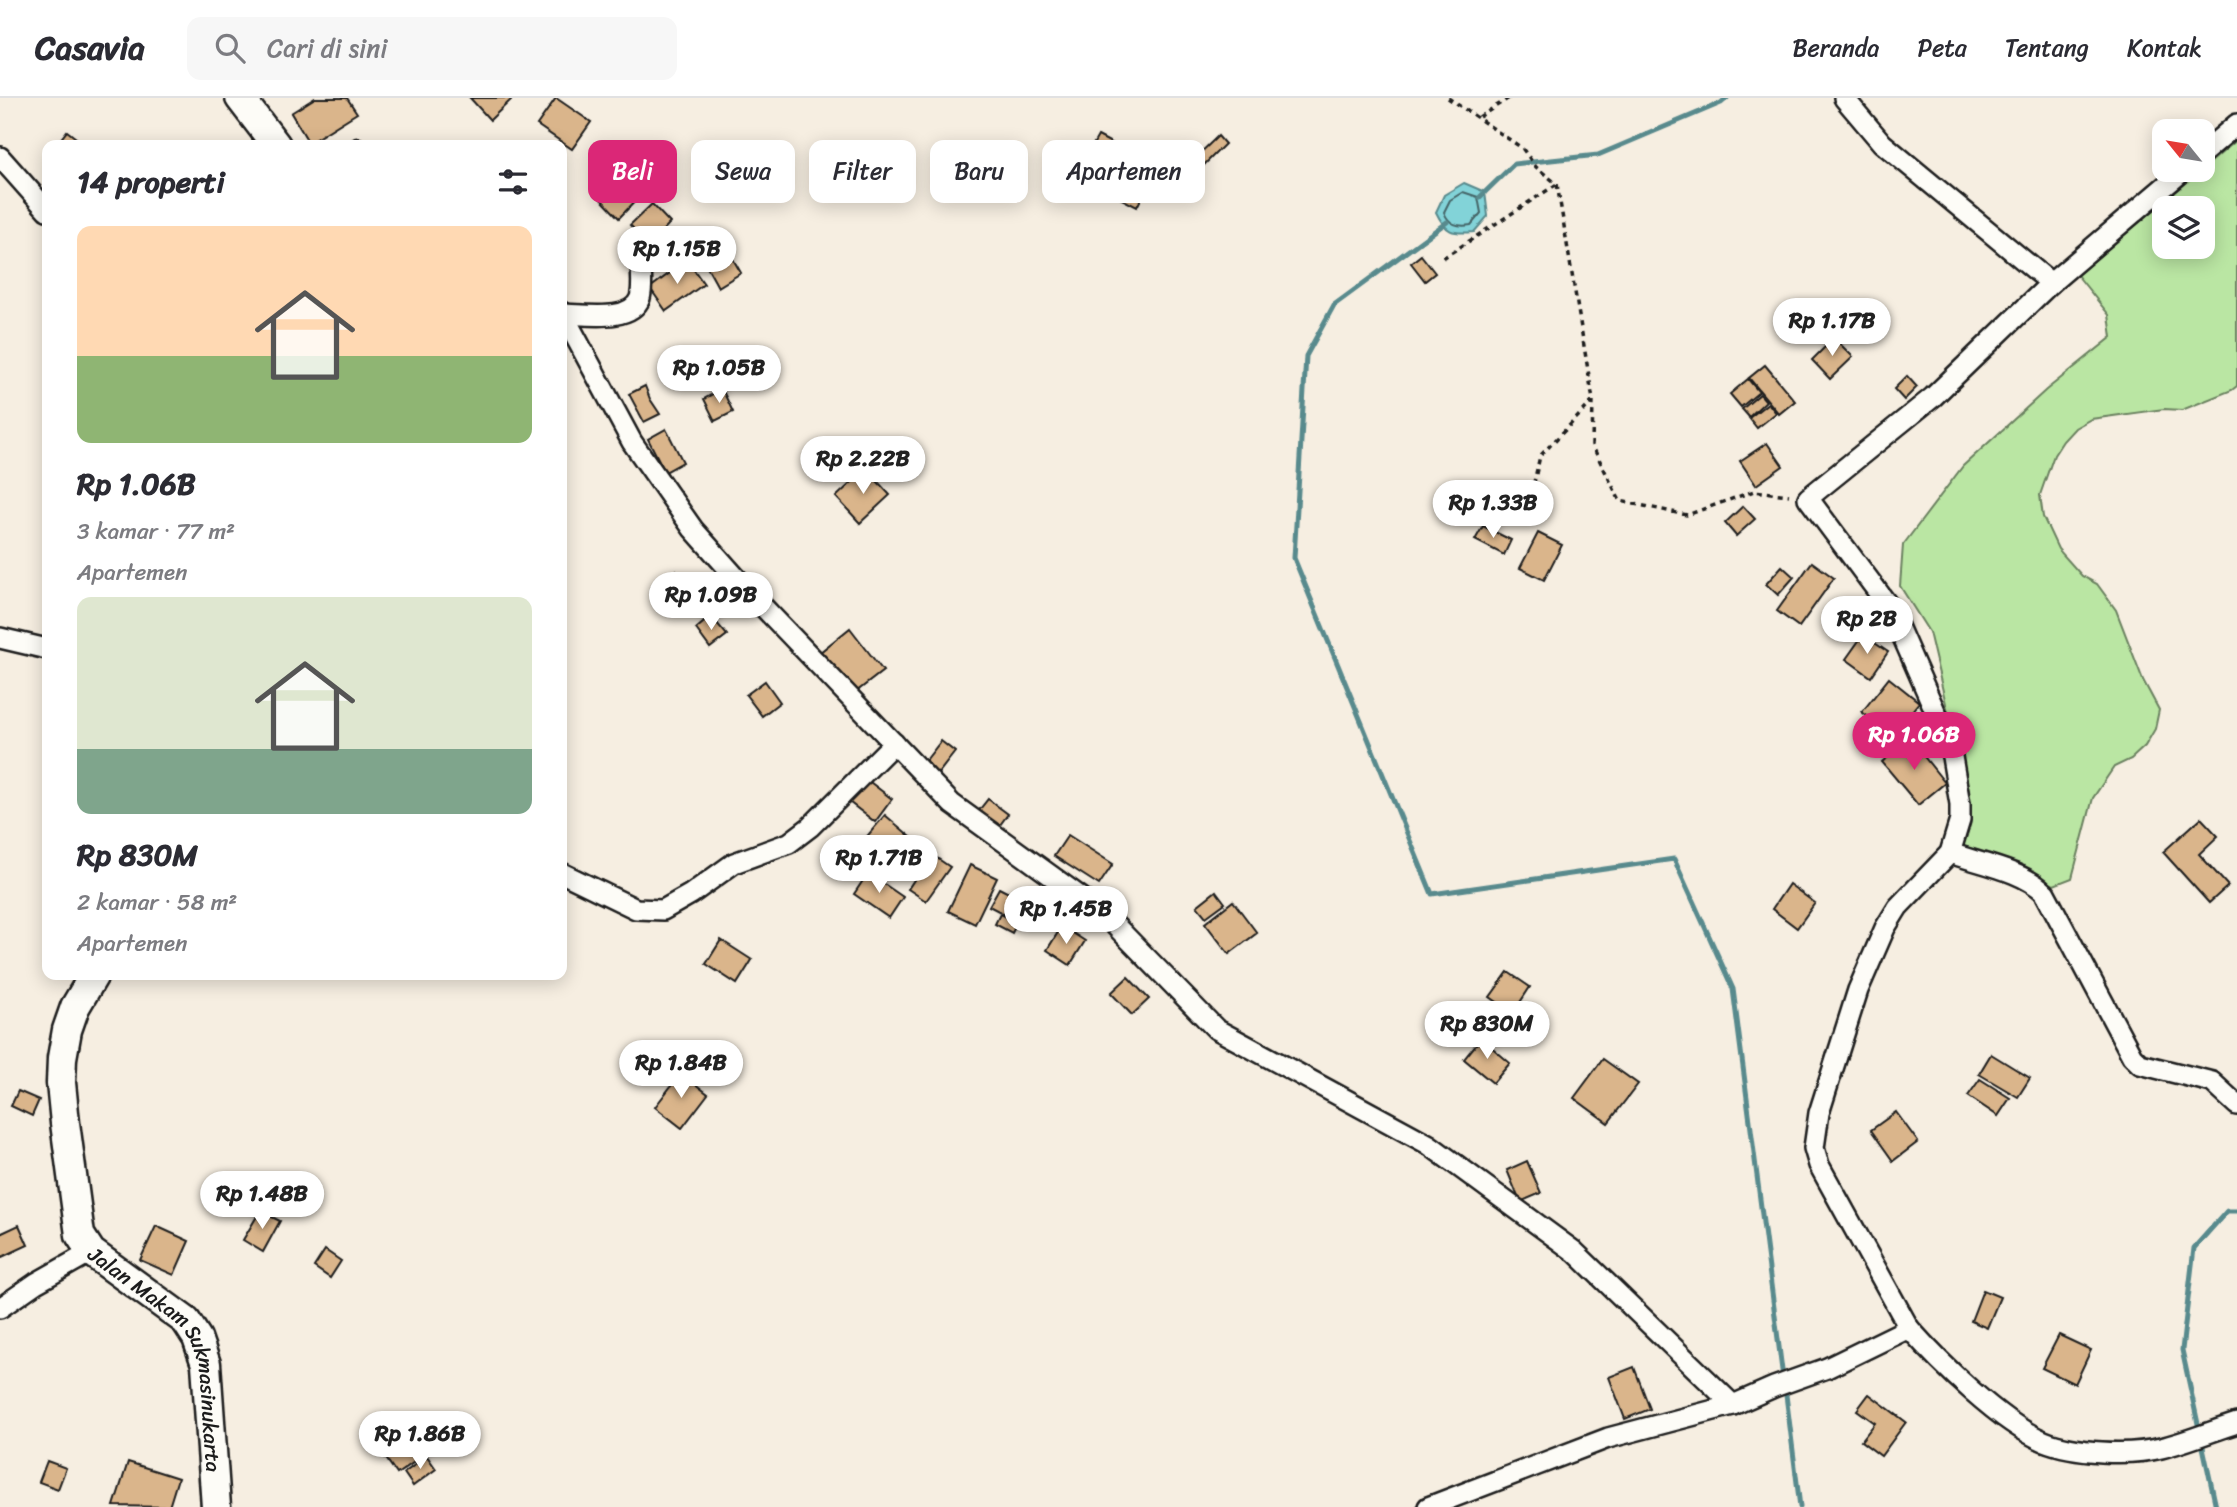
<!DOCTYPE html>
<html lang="id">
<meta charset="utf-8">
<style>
body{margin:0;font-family:Sriracha,sans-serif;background:#f7f7f7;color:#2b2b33;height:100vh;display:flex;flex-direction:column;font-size:26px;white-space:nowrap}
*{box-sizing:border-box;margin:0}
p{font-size:23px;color:#7c7c81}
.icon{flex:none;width:38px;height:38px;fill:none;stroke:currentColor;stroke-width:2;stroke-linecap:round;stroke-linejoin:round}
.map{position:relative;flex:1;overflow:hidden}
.details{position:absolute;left:42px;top:42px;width:525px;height:840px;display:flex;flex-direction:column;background:#fff;border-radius:14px;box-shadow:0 4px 18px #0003}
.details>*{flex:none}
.banner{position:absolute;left:588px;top:42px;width:665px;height:63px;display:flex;gap:14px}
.needle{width:46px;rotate:300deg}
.controls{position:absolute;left:2152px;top:21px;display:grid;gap:14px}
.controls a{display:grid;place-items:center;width:63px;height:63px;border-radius:14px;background:#fff;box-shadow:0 4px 18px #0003;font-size:35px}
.price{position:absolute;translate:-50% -60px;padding:0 16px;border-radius:24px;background:#fff;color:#222;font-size:23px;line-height:46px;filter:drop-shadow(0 2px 4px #0008)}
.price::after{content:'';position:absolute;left:50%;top:42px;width:21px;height:16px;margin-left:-10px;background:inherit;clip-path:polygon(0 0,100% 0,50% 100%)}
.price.selected{background:#db2777;color:#fff}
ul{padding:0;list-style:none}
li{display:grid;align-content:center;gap:14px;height:371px;padding:0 35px}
li span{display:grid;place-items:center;height:217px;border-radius:14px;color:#555}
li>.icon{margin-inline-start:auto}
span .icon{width:126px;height:126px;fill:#fffc;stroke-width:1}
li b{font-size:30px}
h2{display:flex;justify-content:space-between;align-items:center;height:84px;padding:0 35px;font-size:30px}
.chip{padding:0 24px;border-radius:14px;background:#fff;box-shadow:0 4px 18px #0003;font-size:24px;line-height:63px}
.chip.selected{background:#db2777;color:#fff}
header{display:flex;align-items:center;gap:42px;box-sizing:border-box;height:98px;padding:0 35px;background:#fff;border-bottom:2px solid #e1e1e2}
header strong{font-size:33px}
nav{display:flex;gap:38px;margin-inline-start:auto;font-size:24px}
.search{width:490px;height:63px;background:#f7f7f7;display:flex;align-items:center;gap:18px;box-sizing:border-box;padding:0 24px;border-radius:14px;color:#7c7c81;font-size:26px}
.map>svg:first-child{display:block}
.green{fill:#bae6a3;stroke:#6b8160;stroke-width:2;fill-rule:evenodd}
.water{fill:#82d3d8;stroke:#598a8d;stroke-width:2}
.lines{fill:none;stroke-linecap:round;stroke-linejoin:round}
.shore{stroke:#456567;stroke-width:2}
.stream{stroke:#598a8d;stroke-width:5}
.building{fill:#dab58b;stroke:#1c1c1c;stroke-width:2}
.lane-casing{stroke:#1c1c1c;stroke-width:15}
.street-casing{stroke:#1c1c1c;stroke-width:24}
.secondary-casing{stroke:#1c1c1c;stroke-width:33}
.path{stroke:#1c1c1c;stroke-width:3.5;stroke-dasharray:5 5;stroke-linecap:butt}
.lane{stroke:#fdfcf7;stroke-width:10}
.street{stroke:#fdfcf7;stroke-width:19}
.secondary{stroke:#fdfcf7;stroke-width:28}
.labels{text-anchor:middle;stroke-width:6;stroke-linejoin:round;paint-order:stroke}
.street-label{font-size:21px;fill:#1c1c1c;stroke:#fdfcf7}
</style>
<header>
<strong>Casavia</strong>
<div class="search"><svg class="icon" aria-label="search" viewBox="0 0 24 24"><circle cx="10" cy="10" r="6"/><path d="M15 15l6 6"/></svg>Cari di sini</div>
<nav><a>Beranda</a><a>Peta</a><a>Tentang</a><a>Kontak</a></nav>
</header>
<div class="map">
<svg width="2237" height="1409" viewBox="0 0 2237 1409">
<rect width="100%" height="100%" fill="#f6eee1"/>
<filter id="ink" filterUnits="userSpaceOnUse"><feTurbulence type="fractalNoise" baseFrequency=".0143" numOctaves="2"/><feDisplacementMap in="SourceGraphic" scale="14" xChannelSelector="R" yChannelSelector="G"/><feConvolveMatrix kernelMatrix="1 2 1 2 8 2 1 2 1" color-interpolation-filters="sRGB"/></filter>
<g filter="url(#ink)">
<path class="green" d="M2237 42V288L2232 292 2182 312 2164 311 2091 321 2075 330 2063 343 2054 357 2040 397 2043 419 2058 451 2082 478 2097 486 2116 512 2143 582 2159 612 2155 631 2145 648 2131 661 2114 669 2093 700 2072 780 2054 787 1963 749 1970 711 1969 690 1960 665 1929 534 1900 488 1903 447 1963 368 2046 292 2112 239 2109 217 2077 177ZM2165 110H2203V149H2165Z"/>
<path class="water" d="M1464 85 1485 94 1488 118 1474 134C1452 136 1446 135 1436 114L1444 97Z"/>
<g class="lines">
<path class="shore" d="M1463 94 1478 99 1481 115 1471 127C1458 129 1449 127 1444 114L1450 102Z"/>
<g class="stream">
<path d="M1480 99 1514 66 1598 57 1721 5 1727 0"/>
<path d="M1447 124 1334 207 1306 258 1294 460 1432 796 1674 761 1733 891 1783 1280"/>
<path d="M1785 1289 1800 1409"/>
<path d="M2216 1409 2182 1252 2194 1150 2227 1113H2237"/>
</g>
</g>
<g class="building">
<path d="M315 0H347L357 15 309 45 291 15Z"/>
<path d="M470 0H513L490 22Z"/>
<path d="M556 0 591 24 572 51 537 27Z"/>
<path d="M67 33 85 47H56Z"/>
<path d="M1098 38 1134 57 1122 80 1085 61Z"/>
<path d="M1218 38 1225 46 1202 69 1194 61Z"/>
<path d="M749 49 775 82 763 92 737 59Z"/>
<path d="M613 54 626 66 604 89 591 76Z"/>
<path d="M1137 56 1158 67 1137 109 1116 98Z"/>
<path d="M1097 69 1121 82 1116 92 1092 79Z"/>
<path d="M626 71 647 91 619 120 599 99Z"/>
<path d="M652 106 670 125 649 147 630 127Z"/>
<path d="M725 147 741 175 718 189 702 160Z"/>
<path d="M1421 157 1435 175 1425 183 1411 165Z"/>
<path d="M687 162 704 186 666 213 650 190Z"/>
<path d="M1834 240 1853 259 1830 281 1812 262Z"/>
<path d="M724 259 734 273 716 286 706 273Z"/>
<path d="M1765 267 1795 303 1779 316 1749 280Z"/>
<path d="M1907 278 1917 289 1904 302 1894 291Z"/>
<path d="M1748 281 1759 294 1741 309 1730 296Z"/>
<path d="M645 288 650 301 660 316 644 324 629 296Z"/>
<path d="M722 291 733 314 715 323 704 301Z"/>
<path d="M1760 296 1766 303 1749 319 1742 311Z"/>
<path d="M1768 305 1776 315 1757 330 1749 320Z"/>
<path d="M666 331 683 364 665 374 648 341Z"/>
<path d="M1767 345 1783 368 1756 387 1740 363Z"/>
<path d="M866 371 890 397 860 425 836 399Z"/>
<path d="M1743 408 1755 421 1736 438 1725 425Z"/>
<path d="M1483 428 1511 442 1504 457 1475 442Z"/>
<path d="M1538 435 1562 447 1544 482 1520 470Z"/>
<path d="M1812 464 1834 480 1799 529 1777 513Z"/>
<path d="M1782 468 1794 479 1778 497 1766 486Z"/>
<path d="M676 473 691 498 666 513 651 489Z"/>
<path d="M711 518 727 537 710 550 696 531Z"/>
<path d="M850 530 883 573 852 597 819 555Z"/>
<path d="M1863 537 1888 554 1871 579 1846 561Z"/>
<path d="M1889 580 1919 604 1892 638 1862 614Z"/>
<path d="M765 583 780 604 762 618 746 597Z"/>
<path d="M1910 641 1945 685 1918 707 1882 664Z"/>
<path d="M941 643 955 654 937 677 923 666Z"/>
<path d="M866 681 892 701 875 724 849 704Z"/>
<path d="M988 701 1008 716 994 735 973 720Z"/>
<path d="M885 717 917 744 896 769 863 743Z"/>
<path d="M2201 720 2218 738 2199 756 2228 788 2209 805 2163 754Z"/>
<path d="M1068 737 1113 766 1099 787 1054 758Z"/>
<path d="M931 756 950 769 926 803 908 791Z"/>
<path d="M970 767 997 780 975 826 948 813Z"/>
<path d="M868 775 903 799 889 820 854 796Z"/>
<path d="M1789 786 1815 805 1797 830 1772 811Z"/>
<path d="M999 790 1036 809 1027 828 989 808Z"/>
<path d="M1216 793 1225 805 1206 819 1197 808Z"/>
<path d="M1233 803 1257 835 1229 856 1205 825Z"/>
<path d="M1000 816 1017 825 1012 835 995 826Z"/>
<path d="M1062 828 1085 843 1070 867 1047 852Z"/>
<path d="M721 842 752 862 737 886 706 866Z"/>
<path d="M1508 874 1530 889 1513 915 1490 899Z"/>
<path d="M1128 879 1149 901 1132 917 1111 895Z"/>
<path d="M1481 940 1510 965 1493 985 1464 961Z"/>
<path d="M1991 956 2030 980 2018 999 1979 976Z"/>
<path d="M1603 961 1638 986 1608 1025 1574 1000Z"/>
<path d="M681 975 708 996 682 1030 655 1009Z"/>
<path d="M1980 981 2010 1000 1998 1018 1968 998Z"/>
<path d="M18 993 39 1002 32 1018 11 1008Z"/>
<path d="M1896 1014 1918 1044 1893 1063 1871 1032Z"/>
<path d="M1527 1063 1541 1095 1520 1104 1507 1072Z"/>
<path d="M260 1113 280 1123 263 1154 243 1142Z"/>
<path d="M19 1127 28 1147 0 1160V1136Z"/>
<path d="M156 1128 189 1143 174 1177 140 1162Z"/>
<path d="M325 1152 341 1163 330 1180 314 1169Z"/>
<path d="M1983 1192 2000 1199 1987 1230 1971 1223Z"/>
<path d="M2059 1237 2091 1252 2075 1286 2042 1270Z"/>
<path d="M1634 1269 1650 1311 1625 1321 1609 1279Z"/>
<path d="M1869 1296 1906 1324 1881 1358 1861 1343 1875 1325 1857 1312Z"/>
<path d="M405 1345 417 1362 397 1376 385 1359Z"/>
<path d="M427 1358 436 1371 413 1388 404 1375Z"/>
<path d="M47 1363 66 1370 58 1391 39 1384Z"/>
<path d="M128 1364 178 1380 169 1409 114 1408Z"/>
</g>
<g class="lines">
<g class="lane-casing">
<path id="lane" d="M356 47 357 46"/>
</g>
<g class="street-casing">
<g id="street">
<path d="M1844 0 1882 45 2051 185"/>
<path d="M2203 55 2237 26"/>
<path d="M0 59 47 112"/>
<path d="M562 214 632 344 693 431 748 493 952 706 1104 816 1216 931 1428 1046 1575 1154 1733 1307"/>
<path d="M562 216C584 216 631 225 640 200 644 186 640 164 640 149"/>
<path d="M0 540 47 551"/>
<path d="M1950 755C1978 765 2025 773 2045 795L2132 958 2140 966 2212 984 2237 1007"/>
<path d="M562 775 636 811 663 812 691 796 734 765 789 745 810 729 894 645"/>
<path d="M0 1210 36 1185 91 1154"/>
<path d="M1909 1230 1819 1067 1814 1050 1819 1015 1858 892 1885 830 1898 809 1950 755 1960 722V706L1950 647 1890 510 1808 400 1933 299 2051 185 2184 72"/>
<path d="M1428 1409 1608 1340 1733 1307 1774 1289 1827 1270 1909 1230C1940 1265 2001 1325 2044 1343 2074 1355 2129 1358 2161 1350 2186 1344 2212 1333 2237 1325"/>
</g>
</g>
<g class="secondary-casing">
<g id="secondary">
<path d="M240 0 276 47"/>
<path id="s1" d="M94 877 75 909 67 932 62 960 61 985 65 1025 80 1137 91 1154 186 1223 197 1240 206 1266 216 1409"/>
</g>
</g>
<g class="path">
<path d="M1448 0 1522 50 1536 69 1557 86 1593 302 1592 347 1620 403 1687 417 1754 393 1789 397"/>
<path d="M1479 19 1509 0"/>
<path d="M1443 160 1557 86"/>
<path d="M1527 415 1540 358 1592 304"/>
</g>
<use href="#lane" class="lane"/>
<use href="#street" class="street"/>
<use href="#secondary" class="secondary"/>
</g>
</g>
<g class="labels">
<g class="street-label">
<text dy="7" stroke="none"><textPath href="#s1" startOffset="425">Jalan Makam Sukmasinukarta</textPath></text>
</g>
</g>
</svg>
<div class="controls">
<a><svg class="needle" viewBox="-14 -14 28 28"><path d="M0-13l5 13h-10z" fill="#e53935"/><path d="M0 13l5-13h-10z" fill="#7c7c81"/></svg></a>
<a><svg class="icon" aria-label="layers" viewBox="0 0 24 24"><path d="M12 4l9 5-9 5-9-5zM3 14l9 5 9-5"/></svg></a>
</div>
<b class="price" style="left:677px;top:188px">Rp 1.15B</b>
<b class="price" style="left:1832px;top:260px">Rp 1.17B</b>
<b class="price" style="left:719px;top:307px">Rp 1.05B</b>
<b class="price" style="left:863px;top:398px">Rp 2.22B</b>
<b class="price" style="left:1493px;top:442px">Rp 1.33B</b>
<b class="price" style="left:711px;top:534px">Rp 1.09B</b>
<b class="price" style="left:1867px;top:558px">Rp 2B</b>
<b class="price selected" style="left:1914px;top:674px">Rp 1.06B</b>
<b class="price" style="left:879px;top:797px">Rp 1.71B</b>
<b class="price" style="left:1066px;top:848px">Rp 1.45B</b>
<b class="price" style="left:1487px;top:963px">Rp 830M</b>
<b class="price" style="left:681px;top:1002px">Rp 1.84B</b>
<b class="price" style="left:262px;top:1133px">Rp 1.48B</b>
<b class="price" style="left:420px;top:1373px">Rp 1.86B</b>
<div class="banner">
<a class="chip selected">Beli</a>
<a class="chip">Sewa</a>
<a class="chip">Filter</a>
<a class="chip">Baru</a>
<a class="chip">Apartemen</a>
</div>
<section class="details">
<h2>14 properti<svg class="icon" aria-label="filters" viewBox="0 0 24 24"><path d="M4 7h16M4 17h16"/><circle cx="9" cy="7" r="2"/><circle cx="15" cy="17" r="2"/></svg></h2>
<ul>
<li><span style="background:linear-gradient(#ffd9b3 60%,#8fb573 0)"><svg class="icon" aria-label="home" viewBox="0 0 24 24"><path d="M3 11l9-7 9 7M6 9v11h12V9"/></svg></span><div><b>Rp 1.06B</b><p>3 kamar · 77 m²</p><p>Apartemen</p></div></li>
<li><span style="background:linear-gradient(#dfe7d0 70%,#7fa58c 0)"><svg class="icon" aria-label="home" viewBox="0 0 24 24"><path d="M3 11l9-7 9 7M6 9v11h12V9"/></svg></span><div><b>Rp 830M</b><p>2 kamar · 58 m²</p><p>Apartemen</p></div></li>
</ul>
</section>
</div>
